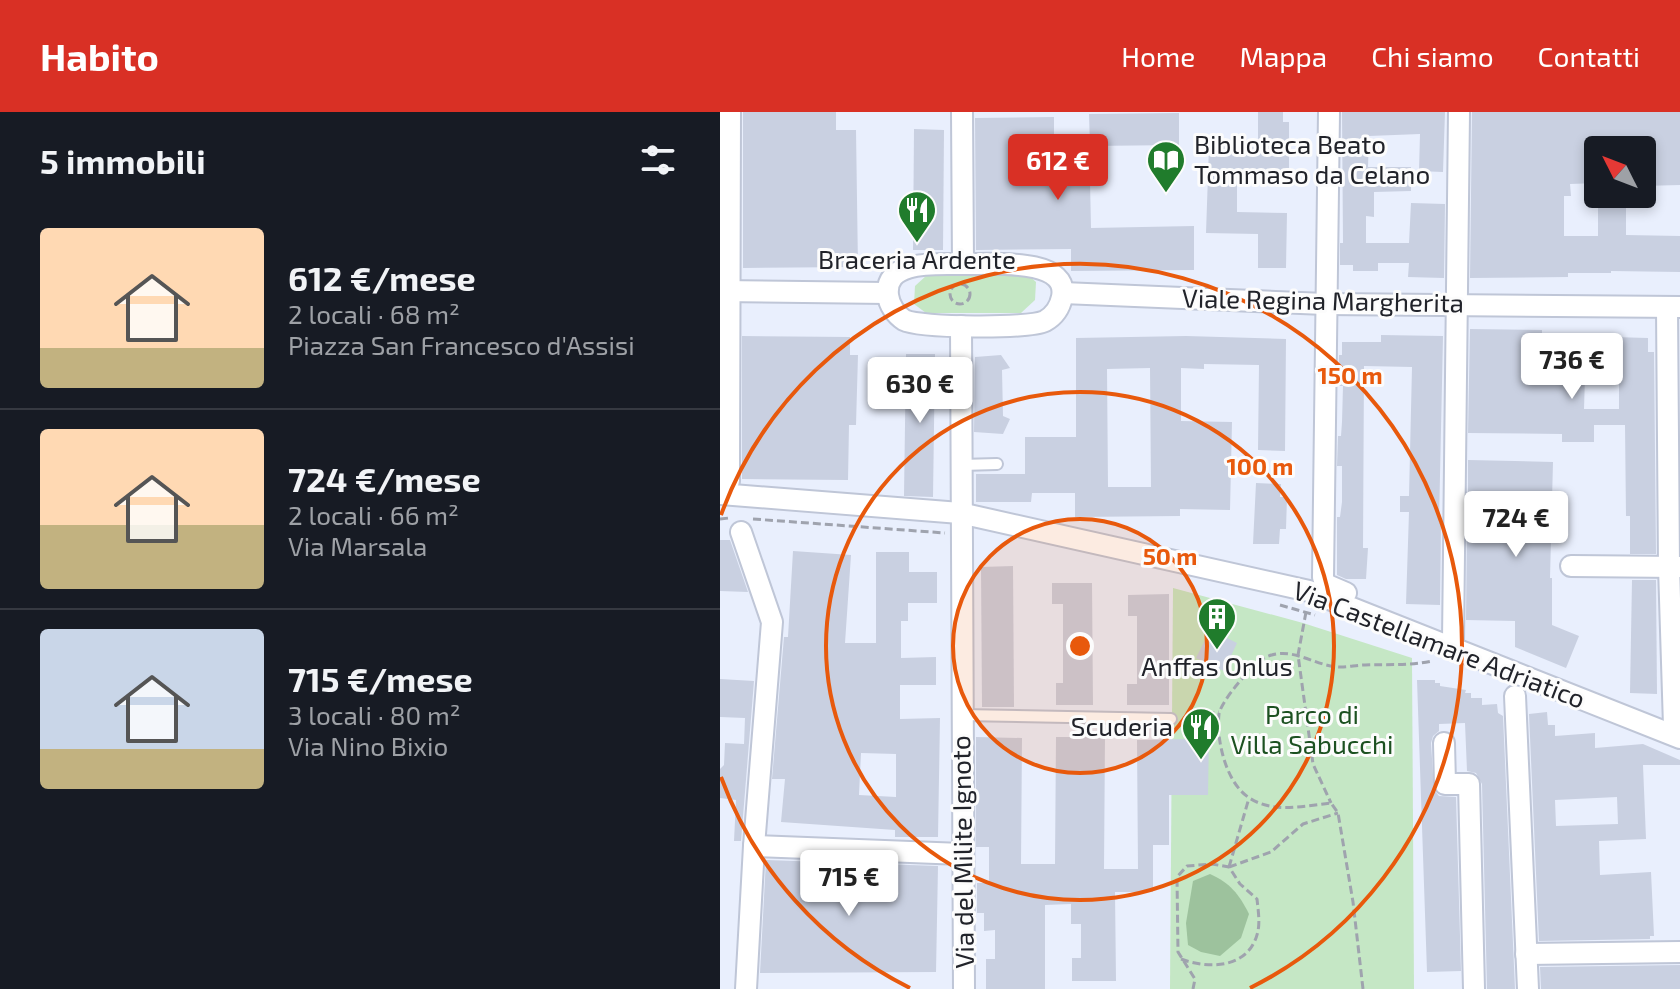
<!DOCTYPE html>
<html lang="it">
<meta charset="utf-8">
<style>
body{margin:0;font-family:"Exo 2",sans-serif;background:#242831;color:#f1f3f6;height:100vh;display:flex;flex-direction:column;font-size:30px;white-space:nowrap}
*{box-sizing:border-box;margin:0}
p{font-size:26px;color:#9ea1a6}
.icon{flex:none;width:44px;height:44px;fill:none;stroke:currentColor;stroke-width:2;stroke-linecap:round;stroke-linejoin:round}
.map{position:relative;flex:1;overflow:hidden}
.details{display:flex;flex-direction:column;background:#171b24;width:720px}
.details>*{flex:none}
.needle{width:52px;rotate:312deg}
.buttons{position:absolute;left:864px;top:24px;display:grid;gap:16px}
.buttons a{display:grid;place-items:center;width:72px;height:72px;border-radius:8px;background:#171b24;box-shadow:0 4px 12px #0003;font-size:40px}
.price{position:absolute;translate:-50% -68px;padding:0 18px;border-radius:8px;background:#fff;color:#222;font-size:26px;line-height:52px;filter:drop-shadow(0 2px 4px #0008)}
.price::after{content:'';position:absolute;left:50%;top:48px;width:24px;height:18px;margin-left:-12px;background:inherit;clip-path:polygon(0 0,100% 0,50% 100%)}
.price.active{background:#d93025;color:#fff}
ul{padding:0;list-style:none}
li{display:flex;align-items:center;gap:24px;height:200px;padding:0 40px}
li+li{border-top:2px solid #363941}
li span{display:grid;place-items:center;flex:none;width:224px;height:160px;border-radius:8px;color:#555}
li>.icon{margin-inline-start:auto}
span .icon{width:96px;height:96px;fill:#fffc;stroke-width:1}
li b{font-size:34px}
h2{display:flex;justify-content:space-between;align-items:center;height:96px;padding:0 40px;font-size:34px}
header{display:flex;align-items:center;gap:48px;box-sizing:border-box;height:112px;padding:0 40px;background:#d93025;color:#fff}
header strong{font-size:38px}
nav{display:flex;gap:44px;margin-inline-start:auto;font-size:28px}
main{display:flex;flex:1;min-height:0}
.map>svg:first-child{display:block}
.green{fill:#c5e7c5}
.water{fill:#9dc29d}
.building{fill:#c9d0e1;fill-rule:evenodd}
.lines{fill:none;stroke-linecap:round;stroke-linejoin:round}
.service-casing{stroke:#bfc6d7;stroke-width:14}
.minor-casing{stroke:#bfc6d7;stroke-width:24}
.path{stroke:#9fa3ae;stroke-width:3;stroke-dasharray:8 4;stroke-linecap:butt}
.service{stroke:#fff;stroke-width:10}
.minor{stroke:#fff;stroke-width:20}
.ring{fill:none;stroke:#e8590c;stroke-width:4}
.labels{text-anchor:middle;stroke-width:6;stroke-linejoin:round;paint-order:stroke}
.poi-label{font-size:26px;fill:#21232a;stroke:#fcfcfc}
.street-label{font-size:26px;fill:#21232a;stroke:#fcfcfc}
.park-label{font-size:26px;fill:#1c5121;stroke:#fcfcfc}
.centre{fill:#e8590c;stroke:#fcfcfc;stroke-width:4}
.ring-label{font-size:24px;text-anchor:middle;font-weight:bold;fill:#e8590c;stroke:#fcfcfc;stroke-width:6;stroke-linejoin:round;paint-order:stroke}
</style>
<header>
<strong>Habito</strong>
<nav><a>Home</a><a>Mappa</a><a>Chi siamo</a><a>Contatti</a></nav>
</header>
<main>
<section class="details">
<h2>5 immobili<svg class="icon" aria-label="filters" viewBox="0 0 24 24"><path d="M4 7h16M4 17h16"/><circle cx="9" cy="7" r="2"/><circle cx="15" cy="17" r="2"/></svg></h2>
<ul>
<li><span style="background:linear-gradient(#ffd9b3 75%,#c2b280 0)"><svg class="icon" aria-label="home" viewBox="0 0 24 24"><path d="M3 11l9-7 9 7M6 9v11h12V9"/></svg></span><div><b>612 €/mese</b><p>2 locali · 68 m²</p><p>Piazza San Francesco d'Assisi</p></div></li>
<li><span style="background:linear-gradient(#ffd9b3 60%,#c2b280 0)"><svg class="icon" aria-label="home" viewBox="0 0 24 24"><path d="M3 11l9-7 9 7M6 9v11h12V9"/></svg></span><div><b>724 €/mese</b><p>2 locali · 66 m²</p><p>Via Marsala</p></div></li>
<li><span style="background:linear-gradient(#c9d6e8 75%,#c2b280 0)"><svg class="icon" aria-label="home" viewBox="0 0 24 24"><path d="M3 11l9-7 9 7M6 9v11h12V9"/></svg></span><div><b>715 €/mese</b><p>3 locali · 80 m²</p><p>Via Nino Bixio</p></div></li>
</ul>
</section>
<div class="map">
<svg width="960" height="877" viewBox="0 0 960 877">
<rect width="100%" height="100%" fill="#e9effd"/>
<g class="green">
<path d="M307 162 316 170 315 188 301 201H206L194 192 195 174 207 163Z"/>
<path d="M453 476 583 511 692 546 694 877H450Z"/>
</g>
<path class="water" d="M490 762C510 771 519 782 529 802L521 826 500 844 481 840 468 833 466 811 473 769Z"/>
<g class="building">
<path d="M23 0H116V18H136L138 155 23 156Z"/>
<path d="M538 0H563V10H569V67H517V100L567 101 566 156H538V122L486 121 489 34 538 35Z"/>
<path d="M622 0H725L723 60 699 59 700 22 649 24 648 55H691V79L654 80V105L646 104V131H689L691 91 725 92 724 166 688 165 689 151H658V159H633V153H620V131H623Z"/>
<path d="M752 0H960V73L922 74V38H878V71L850 72 851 84H844V124H878V89H906V123L960 124V160L891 159V161H848V165L750 166Z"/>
<path d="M459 1V33L370 34 369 2Z"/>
<path d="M334 5V23L369 22 371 116 474 114V158L351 159V137L256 138 255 6Z"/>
<path d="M194 17 224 18 223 138H193Z"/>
<path d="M750 217 822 218V223L928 226V240H934L936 442H910V404H906L905 313H874V330H842V322L748 321ZM865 265H899V297H864Z"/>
<path d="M661 223 723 224 719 411H721L720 493 686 492 689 400H680V384H689L692 255 644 254 643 436H648L646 467H626L617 463V405H620L622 390V354H617L618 324H621L622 310 623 274H618L619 243H622V230H661Z"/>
<path d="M22 224 130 225V243H138L136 313H129L128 368 22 367Z"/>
<path d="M466 224 566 227 565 339 538 338 539 253 484 252V257L461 256V309L512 310 510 398 460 397V404L355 405V381H312L311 390H256V362H305V325H356V226ZM430 256 431 375H388L387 257Z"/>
<path d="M186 242H215L213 385 184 384Z"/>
<path d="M281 243 290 256 282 258 283 304 290 307 283 322 254 320 255 245Z"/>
<path d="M748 348 833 350 830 466H832V513L859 524 846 556 795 535V509L746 508 747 412 800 413 801 384 748 383Z"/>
<path d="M536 371 561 372 560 385H567L566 417H560L559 432H533Z"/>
<path d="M0 428H10L28 480 0 479Z"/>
<path d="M73 439 131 443 125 531H156V440H189V460H217V491H188V509H181V546L216 545V573H180V607L220 606 218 725H175V718L61 710 65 667H52L64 525H68ZM141 641 176 642V685L139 683Z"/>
<path d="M293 454 294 595H262L261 455Z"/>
<path d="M912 468H936L937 582 910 581Z"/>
<path d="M332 471H372L373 593H336V571H343V492H332Z"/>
<path d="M449 482V593H407V572H417V504H408V483Z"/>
<path d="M495 508 512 515 507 526 517 531 504 559 476 546Z"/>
<path d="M0 567 34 569 21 729H14L16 688 0 686V657L4 653 5 631 24 632 25 606 0 605Z"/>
<path d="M697 568H715V571H720V574L746 578 745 581H751V586H762V593L777 592 778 601 783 604 795 877H767L762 672 756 661 747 659 745 611 719 612V619L713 624 711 631 714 678 719 684 736 685 741 859 707 860Z"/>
<path d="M827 600 828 613H835V624L875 621V636L923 632 960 648V653H923L926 727 879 729 880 763 931 760 934 824H930V827L819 829 809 602ZM897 685 898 712 836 714 835 688Z"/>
<path d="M469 609H489L494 613V619L489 623 488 683H449V733H433V780H395L396 869H352V846H361V812H351V792L325 793V877H266V847H275V818L264 819V801H257V771H269V735H256V625L302 626 301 752H335L336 625H385L384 757H418L417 628 469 627Z"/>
<path d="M46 748 218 754 216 860 40 861Z"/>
<path d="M960 853V877H821L820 855Z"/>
</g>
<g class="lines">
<g class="service-casing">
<g id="service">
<path d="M241 353 277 352"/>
<path d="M241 603 451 607"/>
</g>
</g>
<g class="minor-casing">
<g id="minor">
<path d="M242 0 243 152"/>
<path d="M609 0 603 465 605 472 626 481"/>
<path d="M243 152C266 153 350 144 342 185 340 195 334 204 325 209 309 217 200 216 184 208 176 203 169 193 168 183 164 146 221 153 243 152Z"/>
<path d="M0 179 167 181"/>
<path d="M343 181 605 192 960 195"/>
<path d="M947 196 949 455 954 614"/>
<path d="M241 214 244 877"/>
<path d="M9 369 10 0"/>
<path d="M0 382 240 401 589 479 960 626"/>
<path d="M21 420 52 510 34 734 26 877"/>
<path d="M851 454 959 455"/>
<path d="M733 529 739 0"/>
<path d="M795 584 808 877"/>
<path d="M724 631 725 672H749L754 877"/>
<path d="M34 734 242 742"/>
<path d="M806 842 960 840"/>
</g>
</g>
<g class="path">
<circle cx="240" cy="182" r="10"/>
<path d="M0 407 9 406"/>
<path d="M33 407 225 421"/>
<path d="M560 493 595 503"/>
<path d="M586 500 578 543 593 652 611 691"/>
<path d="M463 606 499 600"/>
<path d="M509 755 551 740 583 712 618 701"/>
<path d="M509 755 529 686"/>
<path d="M461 847C491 858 530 856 538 819 540 809 538 797 537 787L520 772 509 755 492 752 467 754 457 765 458 840 475 867 473 877"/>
<path d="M643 877 633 790 618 701 611 691C584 694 552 702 528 685 506 670 496 628 499 602 501 589 532 553 544 546 572 532 594 555 621 555 629 555 637 553 645 553 669 552 689 554 712 549"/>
</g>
<use href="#service" class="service"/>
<use href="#minor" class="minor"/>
</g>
<circle cx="360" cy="534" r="127" fill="#e8590c" fill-opacity=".12"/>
<g class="ring">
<circle cx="360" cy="534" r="127"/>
<circle cx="360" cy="534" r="254"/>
<path d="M190 876A382 382 0 0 1 1 665M1 403A382 382 0 1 1 530 876"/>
</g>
<defs>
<g id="library-pin" transform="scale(2)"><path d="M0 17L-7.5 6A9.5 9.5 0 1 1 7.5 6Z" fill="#207c2c" stroke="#fcfcfc"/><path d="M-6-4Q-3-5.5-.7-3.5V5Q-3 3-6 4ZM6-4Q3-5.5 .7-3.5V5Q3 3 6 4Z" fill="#fff"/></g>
<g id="restaurant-pin" transform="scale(2)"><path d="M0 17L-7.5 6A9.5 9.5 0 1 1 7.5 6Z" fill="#207c2c" stroke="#fcfcfc"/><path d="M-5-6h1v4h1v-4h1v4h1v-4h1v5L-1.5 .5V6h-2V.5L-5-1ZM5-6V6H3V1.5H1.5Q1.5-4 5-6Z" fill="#fff"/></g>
<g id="building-pin" transform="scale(2)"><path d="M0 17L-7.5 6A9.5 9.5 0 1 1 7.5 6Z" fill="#207c2c" stroke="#fcfcfc"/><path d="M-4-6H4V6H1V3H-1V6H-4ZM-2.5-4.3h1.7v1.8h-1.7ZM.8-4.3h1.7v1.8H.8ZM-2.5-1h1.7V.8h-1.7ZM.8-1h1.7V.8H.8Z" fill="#fff"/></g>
</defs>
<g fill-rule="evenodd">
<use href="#library-pin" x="446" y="48"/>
<use href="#restaurant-pin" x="197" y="98"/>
<use href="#building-pin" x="497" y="505"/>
<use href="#restaurant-pin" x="481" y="615"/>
</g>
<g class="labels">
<g class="poi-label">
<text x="474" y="42" text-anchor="start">Biblioteca Beato<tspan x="474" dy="30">Tommaso da Celano</tspan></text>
<text x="197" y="157">Braceria Ardente</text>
<text x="497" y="564">Anffas Onlus</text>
<text x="453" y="624" text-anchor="end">Scuderia</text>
</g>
<g class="street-label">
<text transform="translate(603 189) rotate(1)" y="9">Viale Regina Margherita</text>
<text transform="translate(719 533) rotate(21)" y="9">Via Castellamare Adriatico</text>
<text transform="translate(243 740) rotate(-91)" y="9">Via del Milite Ignoto</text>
</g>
<g class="park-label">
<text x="592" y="612">Parco di<tspan x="592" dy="30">Villa Sabucchi</tspan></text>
</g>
</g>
<circle cx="360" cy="534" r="12" class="centre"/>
<g class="ring-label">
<text x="630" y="272">150 m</text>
<text x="540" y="363">100 m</text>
<text x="450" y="453">50 m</text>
</g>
</svg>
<div class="buttons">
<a><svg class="needle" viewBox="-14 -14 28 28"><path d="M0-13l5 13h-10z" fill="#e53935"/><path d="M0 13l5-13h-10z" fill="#9ea1a6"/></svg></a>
</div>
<b class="price active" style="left:338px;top:90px">612 €</b>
<b class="price" style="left:852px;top:289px">736 €</b>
<b class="price" style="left:200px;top:313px">630 €</b>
<b class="price" style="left:796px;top:447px">724 €</b>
<b class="price" style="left:129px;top:806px">715 €</b>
</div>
</main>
